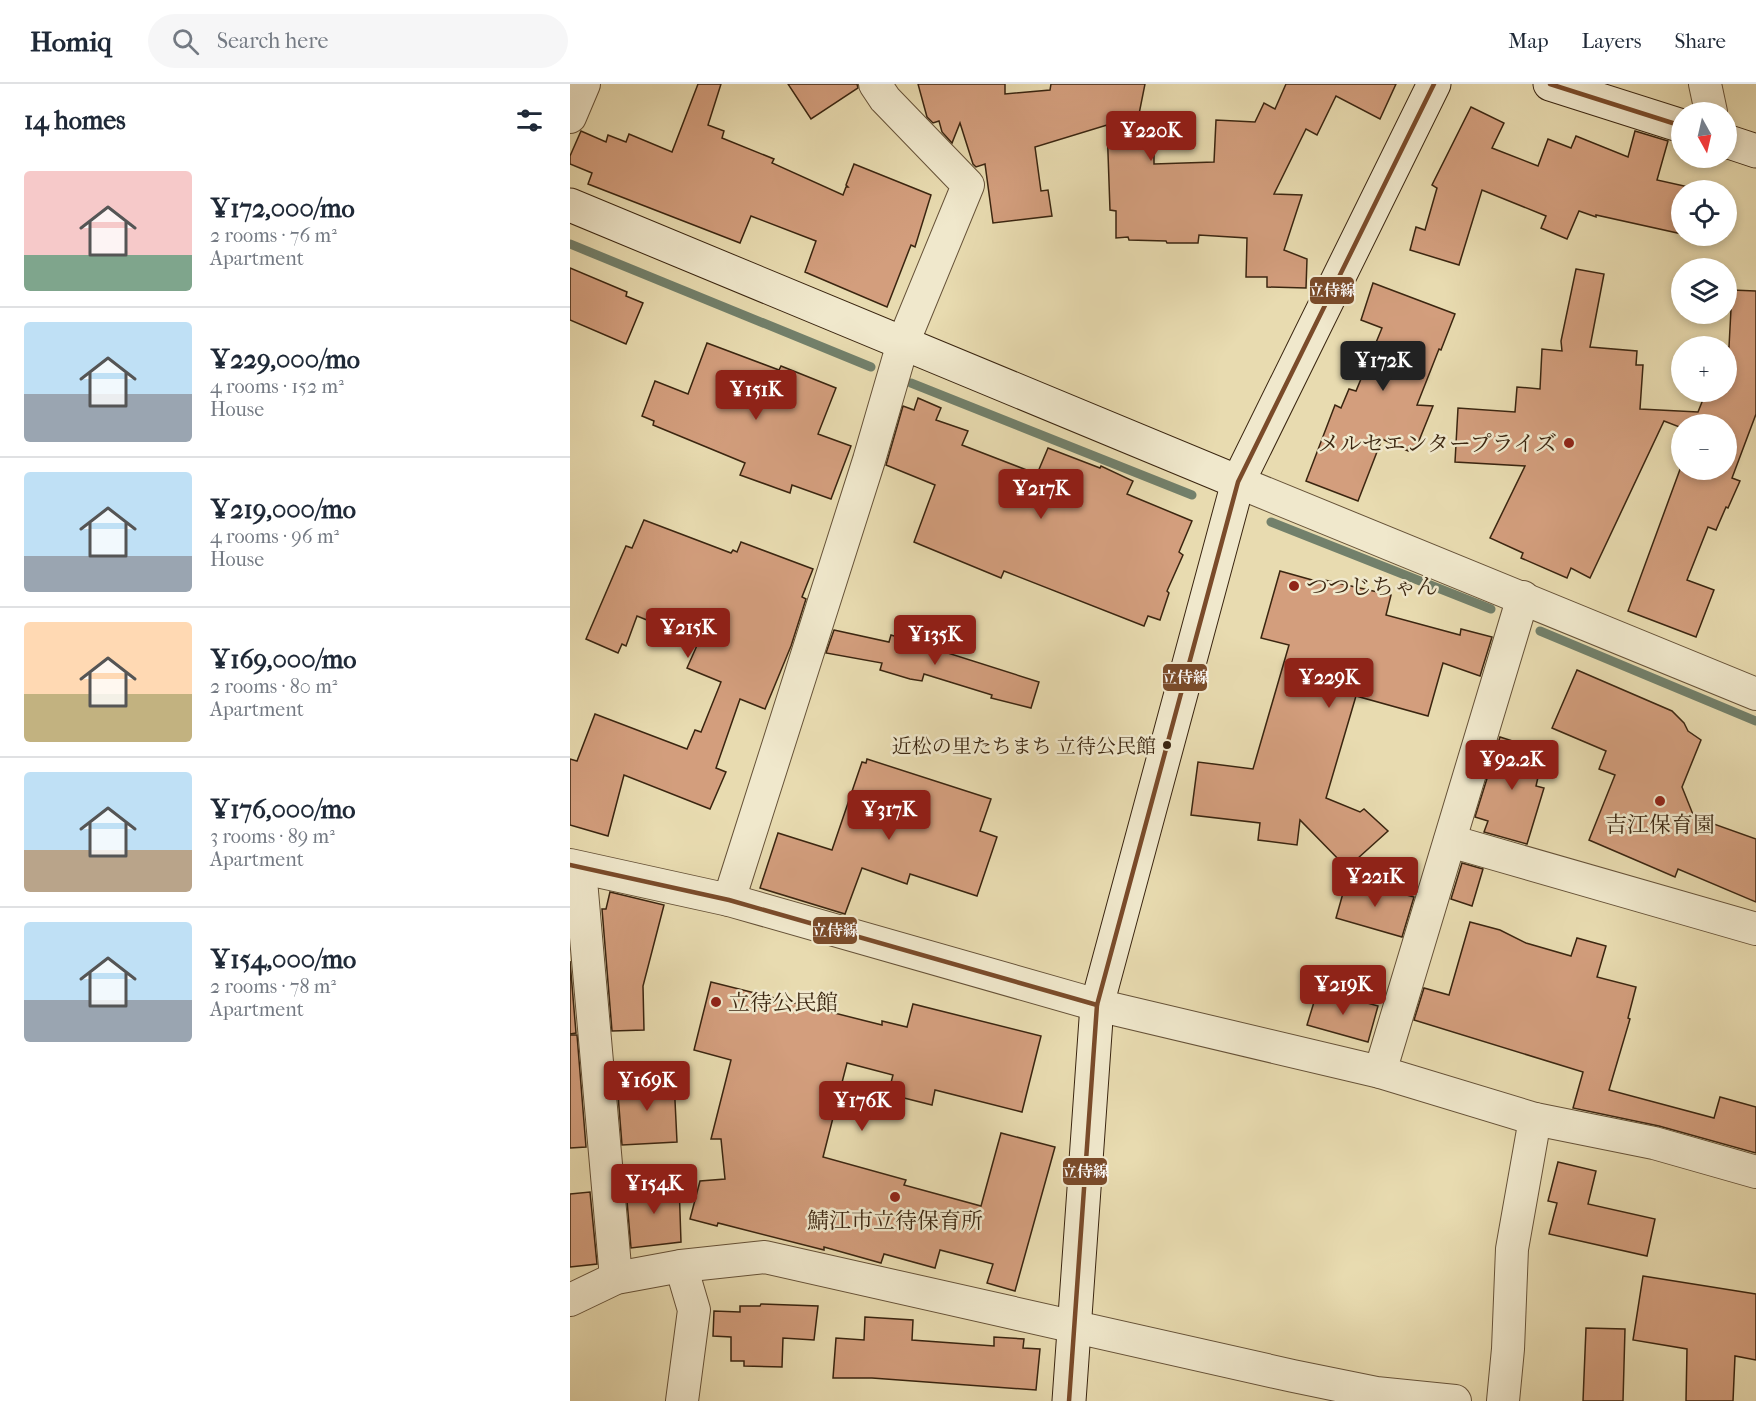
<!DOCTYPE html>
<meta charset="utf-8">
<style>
body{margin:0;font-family:"IM FELL French Canon","Noto Serif JP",serif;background:#f6f6f7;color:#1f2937;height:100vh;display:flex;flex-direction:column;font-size:22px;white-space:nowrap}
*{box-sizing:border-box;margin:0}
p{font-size:20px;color:#747a83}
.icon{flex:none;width:33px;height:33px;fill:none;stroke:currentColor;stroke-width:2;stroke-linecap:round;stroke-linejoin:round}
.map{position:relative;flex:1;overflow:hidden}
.sheet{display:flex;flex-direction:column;background:#fff;width:570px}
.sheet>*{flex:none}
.needle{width:39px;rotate:172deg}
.tools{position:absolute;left:1101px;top:18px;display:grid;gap:12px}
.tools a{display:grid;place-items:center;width:66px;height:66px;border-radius:50%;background:#fff;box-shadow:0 3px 9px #0003;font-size:30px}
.price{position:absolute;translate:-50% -51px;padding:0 14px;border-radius:6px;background:#8f2418;color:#fff;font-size:20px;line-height:39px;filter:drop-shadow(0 2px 3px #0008)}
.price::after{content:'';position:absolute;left:50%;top:36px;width:18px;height:14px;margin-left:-9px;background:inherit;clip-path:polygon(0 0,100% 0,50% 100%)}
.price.active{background:#222;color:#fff}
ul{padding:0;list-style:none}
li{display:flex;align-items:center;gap:18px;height:150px;padding:0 24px}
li+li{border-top:2px solid #e0e1e3}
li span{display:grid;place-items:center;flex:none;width:168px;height:120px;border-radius:6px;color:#555}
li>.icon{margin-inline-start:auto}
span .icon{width:72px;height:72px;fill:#fffc;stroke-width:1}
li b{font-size:26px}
h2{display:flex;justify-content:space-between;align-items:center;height:72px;padding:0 24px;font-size:26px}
header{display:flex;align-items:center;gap:36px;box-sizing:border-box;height:84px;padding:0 30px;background:#fff;border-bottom:2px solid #e0e1e3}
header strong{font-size:28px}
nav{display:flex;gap:33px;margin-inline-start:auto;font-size:21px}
.search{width:420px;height:54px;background:#f6f6f7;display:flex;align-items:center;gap:15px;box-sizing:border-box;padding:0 21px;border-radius:33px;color:#747a83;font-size:22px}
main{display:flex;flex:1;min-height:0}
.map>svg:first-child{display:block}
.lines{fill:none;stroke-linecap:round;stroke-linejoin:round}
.stream{stroke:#72806b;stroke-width:9}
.building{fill:#d39e7d;stroke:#3a2510;stroke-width:1.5}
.street-casing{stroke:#665238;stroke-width:34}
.secondary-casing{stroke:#3a2510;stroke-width:35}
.street{stroke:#f0e8cc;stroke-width:32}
.secondary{stroke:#f0e8cc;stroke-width:33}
.bus-1-casing{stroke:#f0e8cc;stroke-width:9}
.bus-1{stroke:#7a4b2a;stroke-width:4.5}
.poi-dot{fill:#8f2418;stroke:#f0e8cc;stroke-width:2}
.bus-dot{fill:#3a2510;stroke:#f0e8cc;stroke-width:2}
.labels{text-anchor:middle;stroke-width:5;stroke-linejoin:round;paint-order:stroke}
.bus-label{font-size:20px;fill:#3a2510;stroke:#f0e8cc;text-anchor:end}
.poi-label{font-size:22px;fill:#3a2510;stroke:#f0e8cc;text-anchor:start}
.line-badge{stroke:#f0e8cc;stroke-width:2}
.badge-label{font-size:16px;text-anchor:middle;font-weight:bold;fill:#fff}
</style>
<header>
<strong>Homiq</strong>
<div class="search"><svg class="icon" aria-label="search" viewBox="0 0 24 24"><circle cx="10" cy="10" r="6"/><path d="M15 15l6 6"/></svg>Search here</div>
<nav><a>Map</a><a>Layers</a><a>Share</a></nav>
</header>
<main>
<section class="sheet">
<h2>14 homes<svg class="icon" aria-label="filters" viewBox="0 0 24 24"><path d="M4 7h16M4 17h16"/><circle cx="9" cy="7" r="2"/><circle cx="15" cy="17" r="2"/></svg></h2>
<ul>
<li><span style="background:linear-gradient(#f6c9c9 70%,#7fa58c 0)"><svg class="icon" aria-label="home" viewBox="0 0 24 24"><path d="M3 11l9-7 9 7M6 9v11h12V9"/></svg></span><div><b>¥172,000/mo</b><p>2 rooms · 76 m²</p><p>Apartment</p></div></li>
<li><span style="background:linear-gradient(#bfe0f5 60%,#9aa5b1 0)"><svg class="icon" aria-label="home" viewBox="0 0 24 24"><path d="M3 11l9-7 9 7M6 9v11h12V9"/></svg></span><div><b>¥229,000/mo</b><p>4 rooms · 152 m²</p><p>House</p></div></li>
<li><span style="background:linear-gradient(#bfe0f5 70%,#9aa5b1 0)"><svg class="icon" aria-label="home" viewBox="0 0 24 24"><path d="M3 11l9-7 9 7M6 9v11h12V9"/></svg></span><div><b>¥219,000/mo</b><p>4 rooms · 96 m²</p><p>House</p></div></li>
<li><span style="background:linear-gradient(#ffd9b3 60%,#c2b280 0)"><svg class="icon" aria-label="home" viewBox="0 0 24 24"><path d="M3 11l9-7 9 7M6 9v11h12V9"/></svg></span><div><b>¥169,000/mo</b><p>2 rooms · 80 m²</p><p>Apartment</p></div></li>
<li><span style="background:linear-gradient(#bfe0f5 65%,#b9a48a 0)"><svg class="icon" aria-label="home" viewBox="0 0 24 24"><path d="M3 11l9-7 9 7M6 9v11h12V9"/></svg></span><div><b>¥176,000/mo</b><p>3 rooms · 89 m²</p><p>Apartment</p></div></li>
<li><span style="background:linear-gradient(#bfe0f5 65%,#9aa5b1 0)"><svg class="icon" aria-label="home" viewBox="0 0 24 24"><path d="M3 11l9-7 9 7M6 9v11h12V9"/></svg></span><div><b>¥154,000/mo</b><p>2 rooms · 78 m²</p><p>Apartment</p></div></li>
</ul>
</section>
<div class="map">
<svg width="1186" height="1317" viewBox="0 0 1186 1317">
<rect width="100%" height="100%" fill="#e8dbb0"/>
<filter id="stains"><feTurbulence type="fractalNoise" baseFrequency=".00333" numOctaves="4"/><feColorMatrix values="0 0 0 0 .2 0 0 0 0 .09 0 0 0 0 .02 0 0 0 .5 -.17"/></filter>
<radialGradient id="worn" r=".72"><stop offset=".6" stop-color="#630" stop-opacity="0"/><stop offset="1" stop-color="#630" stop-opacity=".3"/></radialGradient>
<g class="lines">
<g class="stream">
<path d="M0 160 301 283"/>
<path d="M341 299 622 411"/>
<path d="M701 438 921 525"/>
<path d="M970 547 1186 637"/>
</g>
</g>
<g class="building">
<path d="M128 0H151L138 41 154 47 152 54 204 75 202 79 273 111 276 103H278L276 101 284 80 361 111 345 163 341 161 317 223 235 188 246 157 181 132 170 159 18 100 22 89 0 80V72L11 47 36 58 38 51 56 58 59 50 102 68Z"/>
<path d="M218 0H287L288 4 241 35Z"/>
<path d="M348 0H435V10L480 6 481 0H575L562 65 584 64V80L644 78 646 36 685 38 694 19 705 25 716 0H826L810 35 766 12 747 51 736 45 704 110 732 111 714 166 737 175 736 204 697 203V193H676L677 154 629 151 628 159H597L596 157 559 156 558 153 546 154V127L540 126 537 41 465 63 471 107 478 106 482 132 423 139 415 80 406 83 403 80 390 39 382 59 372 48 369 37 363 39 357 33Z"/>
<path d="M901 23 934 39 922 64 968 82 978 55 1001 64 1006 52 1058 73 1065 47 1098 57 1087 96 1132 106H1112V150L1026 131V133L1009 127 997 155 971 144 976 132 912 106 889 181 840 166 846 143 855 146 867 104 862 101Z"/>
<path d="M0 184 57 208 56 212 73 219 56 260 0 236Z"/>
<path d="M1006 185 1034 190 1020 263 1067 267 1066 281H1073L1070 325 1128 328 1136 308H1156V263H1159L1162 206 1186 207V330L1162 394 1170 397 1158 424 1156 423 1146 446 1138 443 1117 496 1144 506 1126 553 1058 527 1112 380V386H1156V340H1112V344L1094 337 1020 494 1001 484 997 494 951 474 953 469 920 454 955 382 885 378 888 324 945 328 947 303 970 305 972 265 992 267 991 257Z"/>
<path d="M803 199 885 230 871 266 869 265 847 321 863 322 846 364 839 362 838 367 812 355 788 417 736 397 765 321 771 324 779 305 786 307 812 244 791 236Z"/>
<path d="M137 259 209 286 211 282 266 304 248 350 281 362 261 415 222 401 220 409 170 391 175 379 83 341 84 337 72 332 85 297 118 310Z"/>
<path d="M348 314 371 324 366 336 398 347 392 361 467 390 478 364 530 384 531 382 563 397 557 410 622 437 609 468 613 471 597 507 599 509 590 536 578 532 574 542 434 487 431 494 344 458 365 401 316 381 333 322 344 326Z"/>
<path d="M74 436 161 469 163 466 167 468 171 458 243 485 232 513 236 515 221 562 195 625 170 615 146 684 156 688 140 725 54 691 38 752 0 741V675L7 677 25 630 117 665 125 646 131 648 151 598 117 584 129 557 67 532 56 562 52 560 48 569 16 555 56 462 62 464Z"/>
<path d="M710 487 753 499 754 496 821 511 816 531 890 551 891 545 922 553 910 592 873 579 858 632 786 612 756 714 790 728 794 725 818 747 777 784 730 736 727 761 688 756 690 739 621 731 628 678 683 685 719 561 691 554Z"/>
<path d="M264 546 319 558 321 551 469 598 461 624 421 614 422 611 354 590 352 597 340 595 310 586 312 579 256 569Z"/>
<path d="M1007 586 1102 627 1114 639 1118 647 1131 656 1112 703 1124 733 1186 755V818L1108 785 1105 793 1019 756 1045 691 1029 685 1036 667 982 644Z"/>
<path d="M930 653 974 667 966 702 974 704 957 760 914 748 918 737 905 733Z"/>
<path d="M297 675 421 715 410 747 427 753 407 812 340 790 337 800 292 784 275 830 190 804 208 749 262 766 292 678 296 679Z"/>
<path d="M892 779 913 785 902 822 881 815Z"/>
<path d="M777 795 844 813 832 853 766 834Z"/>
<path d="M40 808 94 821 73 902 74 946 42 947 32 825H36Z"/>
<path d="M900 838 930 846 956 859 1001 872 1007 854 1036 862 1027 893 1066 903 1058 934 1060 935 1039 1006 1144 1034 1150 1013 1186 1023V1069L1089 1042 1003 1024 1013 988 844 936 854 904 879 911Z"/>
<path d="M0 877 6 949 0 950Z"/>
<path d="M141 898 312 941V937L337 943 343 920 471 952 452 1028 365 1006 362 1021 318 1010 323 991 277 979 253 1073 336 1096 334 1101 411 1122 431 1049 485 1063 445 1207 417 1199 423 1180 370 1166 365 1184 314 1170 311 1179 254 1163V1166L148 1139 147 1142 120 1135 130 1097 155 1095 151 1055H141L161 976 124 966Z"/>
<path d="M748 905 808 922 798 958 737 941Z"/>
<path d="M0 951H7L16 1063 0 1064Z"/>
<path d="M104 996 107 1058 52 1061 47 998Z"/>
<path d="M988 1078 1026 1087 1018 1120 1085 1135 1077 1172 979 1150 987 1119 978 1117Z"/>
<path d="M109 1099 111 1158 61 1164 56 1105Z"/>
<path d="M20 1108 27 1180 0 1183V1110Z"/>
<path d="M1073 1192 1186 1210V1276L1165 1272 1163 1317H1116L1117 1265 1063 1256Z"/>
<path d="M191 1220 248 1222 244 1256 213 1254 212 1283 174 1282V1277H161V1253L143 1252 144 1227 170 1228V1222H190Z"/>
<path d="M295 1233 343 1236 342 1256 424 1262V1253L454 1255 453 1264 470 1265 466 1306 302 1294H263L266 1254 294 1256Z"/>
<path d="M1016 1244 1055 1245 1053 1317H1013Z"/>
</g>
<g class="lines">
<g class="street-casing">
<g id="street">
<path d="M1135 0 1141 28"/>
<path d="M0 33 14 0"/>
<path d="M668 398 1186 610"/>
<path d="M880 757 1186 845"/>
<path d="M0 781 159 816 527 921 810 988 965 1035 1084 1059 1186 1088"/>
<path d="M10 785 46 1194"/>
<path d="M159 816 299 376 333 259 398 101 315 15 305 0"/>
<path d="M810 988 953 513"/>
<path d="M111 1182 124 1226 112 1317"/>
<path d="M0 1216 46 1194 111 1182 195 1173 723 1292 806 1309 885 1317"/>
<path d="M933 1317 938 1265 942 1165 965 1035"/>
</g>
</g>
<g class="secondary-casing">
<g id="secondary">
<path d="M980 0 1112 42"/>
<path d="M1156 57 1186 67"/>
<path d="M0 121 668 398"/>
<path d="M499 1317 527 921 668 398 864 0"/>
</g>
</g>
<use href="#street" class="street"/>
<use href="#secondary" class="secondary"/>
<g class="bus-1-casing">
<g id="bus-1">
<path d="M980 0 1112 42"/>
<path d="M0 781 159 816 527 921"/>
<path d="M499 1317 527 921 668 398 864 0"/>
</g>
</g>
<use href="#bus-1" class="bus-1"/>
</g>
<g class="poi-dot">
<circle cx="999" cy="359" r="6"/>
<circle cx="724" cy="502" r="6"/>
<circle cx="1090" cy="717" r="6"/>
<circle cx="146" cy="918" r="6"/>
<circle cx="325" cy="1113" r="6"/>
</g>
<circle class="bus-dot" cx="597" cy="661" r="5"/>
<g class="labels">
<g class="bus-label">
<text x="586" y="669">近松の里たちまち 立待公民館</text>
</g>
<g class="poi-label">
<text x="987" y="367" text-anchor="end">メルセエンタープライズ</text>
<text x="736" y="510">つつじちゃん</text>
<text x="1090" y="748" text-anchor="middle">吉江保育園</text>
<text x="158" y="926">立待公民館</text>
<text x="325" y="1144" text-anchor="middle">鯖江市立待保育所</text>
</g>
</g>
<g class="line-badge">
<rect x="739" y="192" width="46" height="29" rx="6" fill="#7a4b2a"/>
<rect x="592" y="579" width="46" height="29" rx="6" fill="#7a4b2a"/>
<rect x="242" y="832" width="46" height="29" rx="6" fill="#7a4b2a"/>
<rect x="492" y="1073" width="46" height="29" rx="6" fill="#7a4b2a"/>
</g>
<g class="badge-label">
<text x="762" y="212">立侍線</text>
<text x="615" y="599">立侍線</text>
<text x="265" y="852">立侍線</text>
<text x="515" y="1093">立侍線</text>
</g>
<rect width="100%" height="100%" filter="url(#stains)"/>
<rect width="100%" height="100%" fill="url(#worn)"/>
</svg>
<div class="tools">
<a><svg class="needle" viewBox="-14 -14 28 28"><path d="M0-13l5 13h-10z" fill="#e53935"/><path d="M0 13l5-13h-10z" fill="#747a83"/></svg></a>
<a><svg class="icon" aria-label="locate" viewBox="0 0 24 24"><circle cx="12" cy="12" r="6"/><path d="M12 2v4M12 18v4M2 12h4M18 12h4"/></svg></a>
<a><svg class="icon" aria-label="layers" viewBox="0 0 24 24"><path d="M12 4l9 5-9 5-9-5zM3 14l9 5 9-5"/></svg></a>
<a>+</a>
<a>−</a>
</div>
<b class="price" style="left:581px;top:78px">¥220K</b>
<b class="price active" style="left:813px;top:308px">¥172K</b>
<b class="price" style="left:186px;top:337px">¥151K</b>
<b class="price" style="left:471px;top:436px">¥217K</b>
<b class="price" style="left:118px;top:575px">¥215K</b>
<b class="price" style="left:365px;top:582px">¥135K</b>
<b class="price" style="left:759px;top:625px">¥229K</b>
<b class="price" style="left:942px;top:707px">¥92.2K</b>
<b class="price" style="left:319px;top:757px">¥317K</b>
<b class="price" style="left:805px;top:824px">¥221K</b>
<b class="price" style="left:773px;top:932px">¥219K</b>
<b class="price" style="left:77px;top:1028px">¥169K</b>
<b class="price" style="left:292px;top:1048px">¥176K</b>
<b class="price" style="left:84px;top:1131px">¥154K</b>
</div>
</main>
